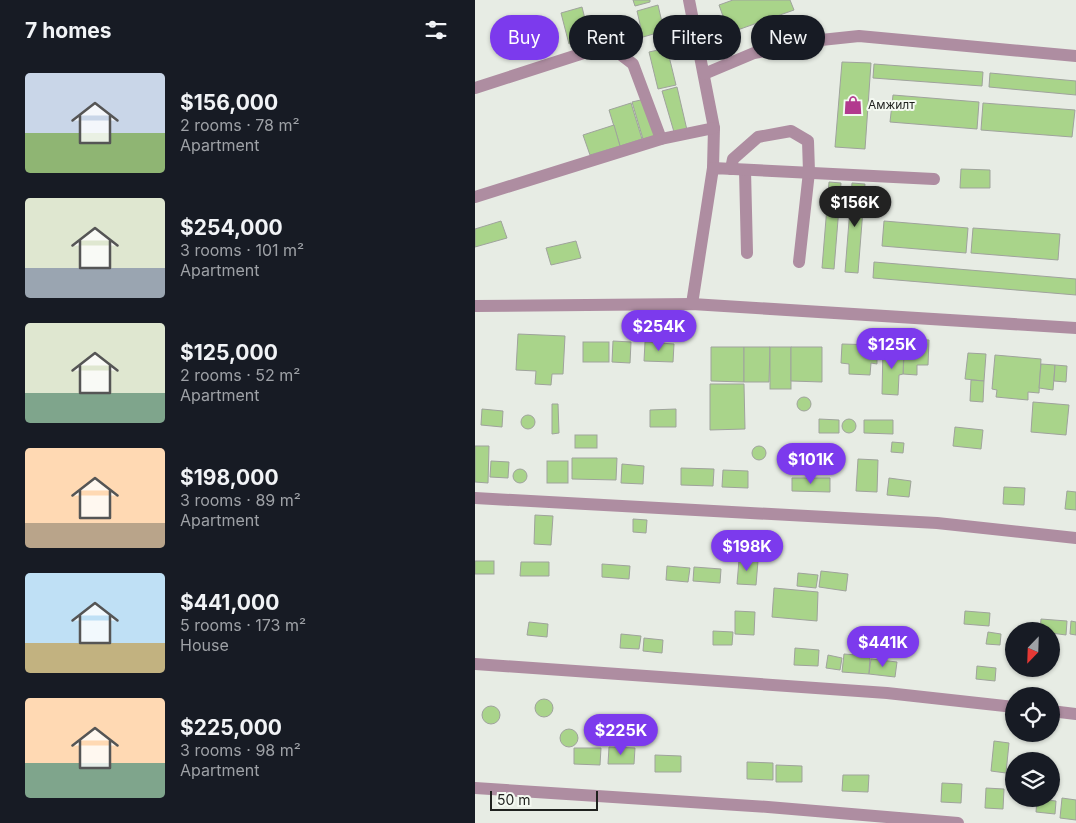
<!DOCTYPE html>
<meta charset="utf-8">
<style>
body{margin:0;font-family:Inter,sans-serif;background:#242831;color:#f1f3f6;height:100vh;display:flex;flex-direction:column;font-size:19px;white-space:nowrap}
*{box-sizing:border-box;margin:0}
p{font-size:16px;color:#9ea1a6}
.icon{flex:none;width:28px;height:28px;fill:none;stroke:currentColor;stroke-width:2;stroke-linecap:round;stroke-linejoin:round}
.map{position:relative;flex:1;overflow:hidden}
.panel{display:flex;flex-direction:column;background:#171b24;width:475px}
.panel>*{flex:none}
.hud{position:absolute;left:15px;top:15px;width:475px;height:45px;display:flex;gap:10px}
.needle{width:32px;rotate:203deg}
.buttons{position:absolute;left:530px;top:622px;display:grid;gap:10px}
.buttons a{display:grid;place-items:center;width:55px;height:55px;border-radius:50%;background:#171b24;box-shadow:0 1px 4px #0004;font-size:25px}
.scale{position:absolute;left:15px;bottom:12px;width:108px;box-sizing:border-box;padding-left:5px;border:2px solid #1f211e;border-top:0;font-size:14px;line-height:18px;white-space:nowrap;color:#1f211e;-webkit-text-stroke:4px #f4f9f1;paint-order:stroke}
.price{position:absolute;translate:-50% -42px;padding:0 11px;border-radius:18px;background:#7c3aed;color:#fff;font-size:16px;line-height:32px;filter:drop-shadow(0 1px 2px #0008)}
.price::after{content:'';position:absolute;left:50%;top:30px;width:15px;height:11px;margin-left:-8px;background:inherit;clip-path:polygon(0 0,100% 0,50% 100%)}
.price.selected{background:#222;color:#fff}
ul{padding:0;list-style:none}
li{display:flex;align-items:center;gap:15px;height:125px;padding:0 25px}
li span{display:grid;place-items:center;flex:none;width:140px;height:100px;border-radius:5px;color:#555}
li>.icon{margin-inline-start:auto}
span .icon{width:60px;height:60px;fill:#fffc;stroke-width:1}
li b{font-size:21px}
h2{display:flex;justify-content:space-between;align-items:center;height:60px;padding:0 25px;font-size:21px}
.pill{padding:0 18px;border-radius:22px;background:#171b24;box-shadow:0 1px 4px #0004;font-size:18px;line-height:45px}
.pill.selected{background:#7c3aed;color:#fff}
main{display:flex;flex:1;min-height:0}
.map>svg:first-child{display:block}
.building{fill:#a9d48a;stroke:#9fa39c}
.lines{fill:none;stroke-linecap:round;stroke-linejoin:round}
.minor{stroke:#ae8da1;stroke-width:12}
.labels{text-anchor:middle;stroke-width:4;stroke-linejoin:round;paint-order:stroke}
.poi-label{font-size:12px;fill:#1f211e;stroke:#f4f9f1;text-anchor:start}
</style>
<main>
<section class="panel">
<h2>7 homes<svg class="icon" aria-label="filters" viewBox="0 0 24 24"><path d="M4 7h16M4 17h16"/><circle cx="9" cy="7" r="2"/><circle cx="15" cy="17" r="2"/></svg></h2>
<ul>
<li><span style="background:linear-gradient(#c9d6e8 60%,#8fb573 0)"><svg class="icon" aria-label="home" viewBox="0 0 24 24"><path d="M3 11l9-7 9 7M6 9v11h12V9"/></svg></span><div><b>$156,000</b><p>2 rooms · 78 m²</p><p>Apartment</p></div></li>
<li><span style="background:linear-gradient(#dfe7d0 70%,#9aa5b1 0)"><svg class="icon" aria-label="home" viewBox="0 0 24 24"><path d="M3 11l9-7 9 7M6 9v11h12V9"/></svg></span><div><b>$254,000</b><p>3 rooms · 101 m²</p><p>Apartment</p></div></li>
<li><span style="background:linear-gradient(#dfe7d0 70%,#7fa58c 0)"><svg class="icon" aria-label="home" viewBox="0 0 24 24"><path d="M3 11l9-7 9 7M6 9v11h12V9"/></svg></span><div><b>$125,000</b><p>2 rooms · 52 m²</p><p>Apartment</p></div></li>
<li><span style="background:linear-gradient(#ffd9b3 75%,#b9a48a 0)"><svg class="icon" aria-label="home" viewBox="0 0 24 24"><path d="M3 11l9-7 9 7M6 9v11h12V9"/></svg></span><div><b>$198,000</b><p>3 rooms · 89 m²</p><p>Apartment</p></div></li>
<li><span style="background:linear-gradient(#bfe0f5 70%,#c2b280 0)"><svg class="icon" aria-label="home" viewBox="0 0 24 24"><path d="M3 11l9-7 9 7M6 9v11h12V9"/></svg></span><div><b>$441,000</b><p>5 rooms · 173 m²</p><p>House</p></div></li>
<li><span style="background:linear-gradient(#ffd9b3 65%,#7fa58c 0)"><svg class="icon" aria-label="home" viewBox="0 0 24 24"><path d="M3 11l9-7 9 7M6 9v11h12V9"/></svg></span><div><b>$225,000</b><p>3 rooms · 98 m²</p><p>Apartment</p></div></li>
</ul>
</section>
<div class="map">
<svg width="601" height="823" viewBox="0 0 601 823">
<rect width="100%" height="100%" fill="#e7ece4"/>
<g class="building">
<path d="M158 0H175V2L160 6Z"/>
<path d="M258 0H315L319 10 254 33 244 5Z"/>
<path d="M183 5 189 31 168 37 162 11Z"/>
<path d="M107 7 115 39 94 44 86 13Z"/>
<path d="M144 19 149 39 124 46 121 37 129 35 126 23Z"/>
<path d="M192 48 201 85 183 89 174 52Z"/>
<path d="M367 62 396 63 390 149 360 147Z"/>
<path d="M399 64 508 72 507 86 398 78Z"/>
<path d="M515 73 601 81V95L514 87Z"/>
<path d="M202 87 212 130 199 132 187 91Z"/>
<path d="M418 95 504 102 502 129 415 122Z"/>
<path d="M170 99 184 135 168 139 157 102Z"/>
<path d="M156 103 167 139 145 146 134 110Z"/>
<path d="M508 103 600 110 597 137 506 130Z"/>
<path d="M139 125 145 146 115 155 108 135Z"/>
<path d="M486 169 515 170V188H485Z"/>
<path d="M354 182 366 183 359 269 347 268Z"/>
<path d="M377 183 390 184 383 273 370 272Z"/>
<path d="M26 221 32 238 0 247V229Z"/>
<path d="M409 221 493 228 491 253 407 246Z"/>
<path d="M498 228 585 234 583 260 496 253Z"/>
<path d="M101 241 106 258 76 265 71 248Z"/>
<path d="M399 262 601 279V295L398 278Z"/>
<path d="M43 334 90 336 88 374H77L76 385 60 384 61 371 41 370Z"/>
<path d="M430 339 454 340 453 365H442V375L428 374Z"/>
<path d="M138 341 156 342 155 363 137 362Z"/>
<rect x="108" y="342" width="26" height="20"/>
<path d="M170 342 199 344 198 362 169 361Z"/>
<path d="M367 344 402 345V364L396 363 395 375 374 374V364L366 363Z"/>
<path d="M236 347H269V382L236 381Z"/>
<path d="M269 347H295L294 382H269Z"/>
<rect x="295" y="347" width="21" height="42"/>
<path d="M316 347H347V382L316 381Z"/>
<path d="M408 347 429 348 428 374 424 375 423 395 407 394Z"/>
<path d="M493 353 511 354 509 381 490 379Z"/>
<path d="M520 355 566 359 564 393 553 392V400L521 397 522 390 517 389Z"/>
<path d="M566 364 580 365 578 390 564 388Z"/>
<path d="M580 365 592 366 591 382 579 381Z"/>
<path d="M496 380 509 381 508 402 495 401Z"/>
<path d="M235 384H269L270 429 235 430Z"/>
<circle cx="329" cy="404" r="7"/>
<path d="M558 402 594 405 591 435 556 432Z"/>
<path d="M77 404H83L84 433 77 434Z"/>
<path d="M7 409 28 411 27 427 6 425Z"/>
<path d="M201 409V427H175V410Z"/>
<circle cx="53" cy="422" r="7"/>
<circle cx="374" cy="426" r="7"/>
<path d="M344 419 364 420V433H344Z"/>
<path d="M389 420H418V434L389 433Z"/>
<path d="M480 427 508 430 506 449 478 446Z"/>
<rect x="100" y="435" width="22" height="13"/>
<path d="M417 442 429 443 428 453 416 452Z"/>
<path d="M0 446H14L13 483 0 482Z"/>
<circle cx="284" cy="453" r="7"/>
<path d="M97 458H142L141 480 97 479Z"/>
<path d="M383 459 403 460 402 492 381 491Z"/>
<path d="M16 461 34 462 33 478 15 477Z"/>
<rect x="72" y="461" width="21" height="22"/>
<path d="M147 464 169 466 168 484 146 483Z"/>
<path d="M206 468 239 469 238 486 206 485Z"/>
<circle cx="45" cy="476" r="7"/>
<path d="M248 470 273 471V488L247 487Z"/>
<path d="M317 478H355V492L317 491Z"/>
<path d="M414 478 436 481 434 497 412 495Z"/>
<path d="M529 487 550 488 549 505 528 504Z"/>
<path d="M592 491 601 492V510L590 509Z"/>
<path d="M60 515 78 516 76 545 59 544Z"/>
<path d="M158 519 172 520 171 533 158 532Z"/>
<path d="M264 560 283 561 281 585 262 584Z"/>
<rect x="0" y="561" width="19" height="13"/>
<path d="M46 562H74V576H45Z"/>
<path d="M127 564 155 566 154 579 127 577Z"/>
<path d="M192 566 215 568 213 582 191 580Z"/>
<path d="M219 567 246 569 245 583 218 581Z"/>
<path d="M346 571 373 574 371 591 344 587Z"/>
<path d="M323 573 343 575 341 588 322 586Z"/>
<path d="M299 588 343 592 342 621 297 617Z"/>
<path d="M260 611 280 612 279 635 260 634Z"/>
<path d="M490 611 515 613 514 626 489 624Z"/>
<path d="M566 619 592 621 591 635 576 633V631H565Z"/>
<path d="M596 621 601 622V635L595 634Z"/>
<path d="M54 622 73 624 72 637 52 635Z"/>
<path d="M400 627 429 633 426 647 398 641Z"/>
<path d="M238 631 258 632 257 645H238Z"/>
<path d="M513 632 526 634 525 645 511 644Z"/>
<path d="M146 634 166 636 164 649 145 648Z"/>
<path d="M169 638 188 640 187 653 168 651Z"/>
<path d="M320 648 344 650 343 666 319 665Z"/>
<path d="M369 654 395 656 394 674 367 672Z"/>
<path d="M353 655 367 658 365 670 351 668Z"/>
<path d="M396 659 422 662 420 677 394 674Z"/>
<path d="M502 666 521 668 520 681 501 679Z"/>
<circle cx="69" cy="708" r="9"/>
<circle cx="16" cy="715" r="9"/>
<circle cx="122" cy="733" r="9"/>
<circle cx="94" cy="738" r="9"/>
<path d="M519 741 534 743 531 773 516 771Z"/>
<path d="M134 747 160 748 159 764H133Z"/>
<path d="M99 748H126L125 765 99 764Z"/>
<path d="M180 755 206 756V772H180Z"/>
<path d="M272 762 298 763V780L272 779Z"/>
<path d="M301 765 327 766V782H301Z"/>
<path d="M368 775H394L393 792 367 791Z"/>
<path d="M467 783 487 784 486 803 466 802Z"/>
<path d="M511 788 529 789 528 809 510 808Z"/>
<path d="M587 798 601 800V820L585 818Z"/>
<path d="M562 799 581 801 580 814 561 812Z"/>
</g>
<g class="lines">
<g class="minor">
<path d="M214 0 239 128 238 168"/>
<path d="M229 74 279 53 346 40 384 36 601 56"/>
<path d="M0 88 118 50 141 51 158 64 186 139"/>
<path d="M256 169 258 159 283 137 316 131 333 141 334 172 324 262"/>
<path d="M270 170 272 253"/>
<path d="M0 197 186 139 239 128"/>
<path d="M217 304 238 168 459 179"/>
<path d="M0 306 217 304 601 328"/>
<path d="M0 498 462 523 601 538"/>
<path d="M0 664 412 693 539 707"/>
<path d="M576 711 601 714"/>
<path d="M0 788 293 807 483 823"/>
</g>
</g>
<defs>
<g id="shop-bare" transform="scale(1.5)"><path d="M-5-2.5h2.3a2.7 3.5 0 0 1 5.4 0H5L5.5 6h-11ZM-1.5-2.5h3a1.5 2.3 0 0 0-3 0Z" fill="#b23a8e" stroke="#f4f9f1" stroke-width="2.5" paint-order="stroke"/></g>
</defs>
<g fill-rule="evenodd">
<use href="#shop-bare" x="378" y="105"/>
</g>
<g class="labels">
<g class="poi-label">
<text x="393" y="109">Амжилт</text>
</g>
</g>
</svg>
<div class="buttons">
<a><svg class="needle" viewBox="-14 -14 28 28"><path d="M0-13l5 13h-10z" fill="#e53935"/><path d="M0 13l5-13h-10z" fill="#9ea1a6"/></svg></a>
<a><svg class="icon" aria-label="locate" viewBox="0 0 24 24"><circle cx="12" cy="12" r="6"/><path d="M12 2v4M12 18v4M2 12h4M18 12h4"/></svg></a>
<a><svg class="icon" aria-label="layers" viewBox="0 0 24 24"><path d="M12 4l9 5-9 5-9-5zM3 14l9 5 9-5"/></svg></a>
</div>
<div class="scale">50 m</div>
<b class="price selected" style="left:380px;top:228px">$156K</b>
<b class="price" style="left:184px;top:352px">$254K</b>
<b class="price" style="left:417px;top:370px">$125K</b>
<b class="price" style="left:336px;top:485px">$101K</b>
<b class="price" style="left:272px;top:572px">$198K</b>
<b class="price" style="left:408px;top:668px">$441K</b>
<b class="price" style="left:146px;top:756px">$225K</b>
<div class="hud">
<a class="pill selected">Buy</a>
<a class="pill">Rent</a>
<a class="pill">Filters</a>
<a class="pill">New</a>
</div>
</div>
</main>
